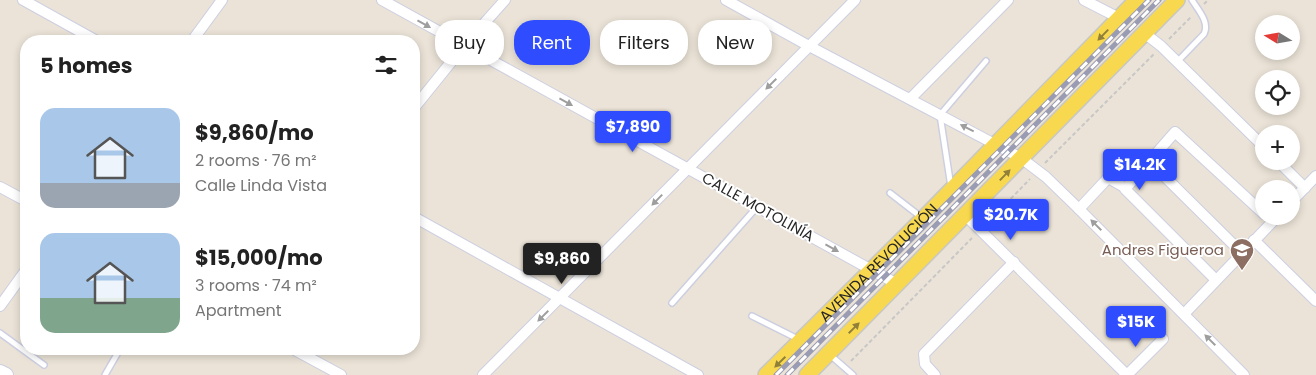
<!DOCTYPE html>
<meta charset="utf-8">
<style>
body{margin:0;font-family:Poppins,sans-serif;background:#f2f2f2;color:#222;height:100vh;display:flex;flex-direction:column;font-size:19px;white-space:nowrap}
*{box-sizing:border-box;margin:0}
p{font-size:16px;color:#767676}
.icon{flex:none;width:28px;height:28px;fill:none;stroke:currentColor;stroke-width:2;stroke-linecap:round;stroke-linejoin:round}
.map{position:relative;flex:1;overflow:hidden}
.side{position:absolute;left:20px;top:35px;width:400px;height:320px;display:flex;flex-direction:column;background:#fff;border-radius:20px;box-shadow:0 2px 8px #0003}
.side>*{flex:none}
.banner{position:absolute;left:435px;top:20px;width:475px;height:45px;display:flex;gap:10px}
.needle{width:32px;rotate:281deg}
.tools{position:absolute;left:1255px;top:15px;display:grid;gap:10px}
.tools a{display:grid;place-items:center;width:45px;height:45px;border-radius:50%;background:#fff;box-shadow:0 2px 8px #0003;font-size:25px}
.price{position:absolute;translate:-50% -42px;padding:0 11px;border-radius:5px;background:#2f4dff;color:#fff;font-size:16px;line-height:32px;filter:drop-shadow(0 1px 2px #0008)}
.price::after{content:'';position:absolute;left:50%;top:30px;width:15px;height:11px;margin-left:-8px;background:inherit;clip-path:polygon(0 0,100% 0,50% 100%)}
.price.on{background:#222;color:#fff}
ul{padding:0;list-style:none}
li{display:flex;align-items:center;gap:15px;height:125px;padding:0 20px}
li span{display:grid;place-items:center;flex:none;width:140px;height:100px;border-radius:15px;color:#555}
li>.icon{margin-inline-start:auto}
span .icon{width:60px;height:60px;fill:#fffc;stroke-width:1}
li b{font-size:21px}
h2{display:flex;justify-content:space-between;align-items:center;height:60px;padding:0 20px;font-size:21px}
.tag{padding:0 18px;border-radius:20px;background:#fff;box-shadow:0 2px 8px #0003;font-size:18px;line-height:45px}
.tag.on{background:#2f4dff;color:#fff}
.map>svg:first-child{display:block}
.lines{fill:none;stroke-linecap:round;stroke-linejoin:round}
.lane-casing{stroke:#cccfe1;stroke-width:8}
.street-casing{stroke:#cccfe1;stroke-width:12}
.secondary-casing{stroke:#cccfe1;stroke-width:16}
.primary-casing{stroke:#c7c7c7;stroke-width:18}
.path{stroke:#c7c7c7;stroke-width:2;stroke-dasharray:4 2.5;stroke-linecap:butt}
.lane{stroke:#fff;stroke-width:5}
.street{stroke:#fff;stroke-width:10}
.secondary{stroke:#fff;stroke-width:14}
.primary{stroke:#f8d84e;stroke-width:15}
.rail-casing{stroke:#9a9cb3;stroke-width:5}
.rail{stroke:#fff;stroke-width:3;stroke-dasharray:9;stroke-linecap:butt}
.oneway{fill:#9e9e9e}
.oneway2{fill:#90803a}
.labels{text-anchor:middle;stroke-width:4;stroke-linejoin:round;paint-order:stroke}
.street-label{font-size:15px;fill:#272727;stroke:#fff}
.education-label{font-size:15px;fill:#785e54;stroke:#fff;text-anchor:end}
</style>
<div class="map">
<svg width="1316" height="375" viewBox="0 0 1316 375">
<rect width="100%" height="100%" fill="#ebe3d7"/>
<g class="lines">
<g class="lane-casing">
<g id="lane">
<path d="M1177 62 1204 34C1210 22 1198 10 1192 0"/>
<path d="M951 187 940 115 986 61"/>
<path d="M890 193 921 217"/>
<path d="M672 303 757 207"/>
<path d="M752 316 798 339"/>
<path d="M0 333 44 365"/>
<path d="M829 354 853 375"/>
<path d="M105 375 120 349"/>
</g>
</g>
<g class="street-casing">
<g id="street">
<path d="M23 0 97 41"/>
<path d="M382 0 897 284"/>
<path d="M726 0 809 46 1021 158 1046 177 1079 209 1244 375"/>
<path d="M1084 0 1119 18"/>
<path d="M1143 32 1161 46 1264 147"/>
<path d="M192 41 222 0"/>
<path d="M910 99 1008 0"/>
<path d="M414 108 464 46 505 0"/>
<path d="M1149 161 1242 253"/>
<path d="M1278 161 1305 188"/>
<path d="M0 187 26 201"/>
<path d="M1125 189 1216 280"/>
<path d="M1291 202 1316 176"/>
<path d="M1079 209 1108 178 1126 188 1175 132 1264 214"/>
<path d="M965 215 1127 375"/>
<path d="M414 217 698 375"/>
<path d="M1254 240 1316 301"/>
<path d="M0 306 26 270"/>
<path d="M1184 314 1278 216"/>
<path d="M293 349 341 375"/>
<path d="M483 375 855 0"/>
<path d="M935 375 925 364 924 354 1014 262"/>
<path d="M1127 375 1163 339"/>
</g>
</g>
<g class="secondary-casing">
<path id="secondary" d="M0 372 6 375"/>
</g>
<g class="primary-casing">
<g id="primary">
<path id="s1" d="M766 375 924 218 1137 0"/>
<path d="M807 375 1177 0"/>
</g>
</g>
<g class="path">
<path d="M1204 4 1208 0"/>
<path d="M1169 39 1192 16"/>
<path d="M1045 163 1155 53"/>
<path d="M988 222 1030 179"/>
<path d="M851 361 972 238"/>
</g>
<use href="#lane" class="lane"/>
<use href="#street" class="street"/>
<use href="#secondary" class="secondary"/>
<use href="#primary" class="primary"/>
<g class="rail-casing">
<g id="rail">
<path d="M776 375 1149 0"/>
<path d="M787 375 1159 0"/>
</g>
</g>
<use href="#rail" class="rail"/>
</g>
<defs><path id="oneway-solid" d="M-6-.8H1V-3.2L6.5 0L1 3.2V.8H-6Z" transform="scale(1.25)"/></defs>
<g class="oneway">
<use href="#oneway-solid" transform="translate(424 24) rotate(29)"/>
<use href="#oneway-solid" transform="translate(771 84) rotate(135)"/>
<use href="#oneway-solid" transform="translate(566 102) rotate(29)"/>
<use href="#oneway-solid" transform="translate(967 128) rotate(-153)"/>
<use href="#oneway-solid" transform="translate(657 200) rotate(134)"/>
<use href="#oneway-solid" transform="translate(1096 225) rotate(-135)"/>
<use href="#oneway-solid" transform="translate(832 248) rotate(29)"/>
<use href="#oneway-solid" transform="translate(543 316) rotate(135)"/>
<use href="#oneway-solid" transform="translate(1210 340) rotate(-135)"/>
</g>
<g class="oneway2">
<use href="#oneway-solid" transform="translate(1103 35) rotate(134)"/>
<use href="#oneway-solid" transform="translate(1005 175) rotate(-46)"/>
<use href="#oneway-solid" transform="translate(854 328) rotate(-45)"/>
<use href="#oneway-solid" transform="translate(780 362) rotate(136)"/>
</g>
<defs>
<g id="school-pin" transform="scale(1.25)"><path d="M0 17L-7.5 6A9.5 9.5 0 1 1 7.5 6Z" fill="#8d6e63" stroke="#fff"/><path d="M0-5L7-2L0 1L-7-2ZM-4 1L0 2.5L4 1V4Q0 6-4 4Z" fill="#fff"/></g>
</defs>
<g fill-rule="evenodd">
<use href="#school-pin" x="1242" y="250"/>
</g>
<g class="labels">
<g class="street-label">
<text transform="translate(758 207) rotate(29)" y="5">CALLE MOTOLINÍA</text>
<text dy="5" stroke="none"><textPath href="#s1" startOffset="159">AVENIDA REVOLUCIÓN</textPath></text>
</g>
<g class="education-label">
<text x="1224" y="255">Andres Figueroa</text>
</g>
</g>
</svg>
<div class="tools">
<a><svg class="needle" viewBox="-14 -14 28 28"><path d="M0-13l5 13h-10z" fill="#e53935"/><path d="M0 13l5-13h-10z" fill="#767676"/></svg></a>
<a><svg class="icon" aria-label="locate" viewBox="0 0 24 24"><circle cx="12" cy="12" r="6"/><path d="M12 2v4M12 18v4M2 12h4M18 12h4"/></svg></a>
<a>+</a>
<a>−</a>
</div>
<b class="price" style="left:633px;top:153px">$7,890</b>
<b class="price" style="left:1140px;top:191px">$14.2K</b>
<b class="price" style="left:1011px;top:241px">$20.7K</b>
<b class="price on" style="left:562px;top:285px">$9,860</b>
<b class="price" style="left:1136px;top:348px">$15K</b>
<div class="banner">
<a class="tag">Buy</a>
<a class="tag on">Rent</a>
<a class="tag">Filters</a>
<a class="tag">New</a>
</div>
<section class="side">
<h2>5 homes<svg class="icon" aria-label="filters" viewBox="0 0 24 24"><path d="M4 7h16M4 17h16"/><circle cx="9" cy="7" r="2"/><circle cx="15" cy="17" r="2"/></svg></h2>
<ul>
<li><span style="background:linear-gradient(#a9c7e8 75%,#9aa5b1 0)"><svg class="icon" aria-label="home" viewBox="0 0 24 24"><path d="M3 11l9-7 9 7M6 9v11h12V9"/></svg></span><div><b>$9,860/mo</b><p>2 rooms · 76 m²</p><p>Calle Linda Vista</p></div></li>
<li><span style="background:linear-gradient(#a9c7e8 65%,#7fa58c 0)"><svg class="icon" aria-label="home" viewBox="0 0 24 24"><path d="M3 11l9-7 9 7M6 9v11h12V9"/></svg></span><div><b>$15,000/mo</b><p>3 rooms · 74 m²</p><p>Apartment</p></div></li>
</ul>
</section>
</div>
